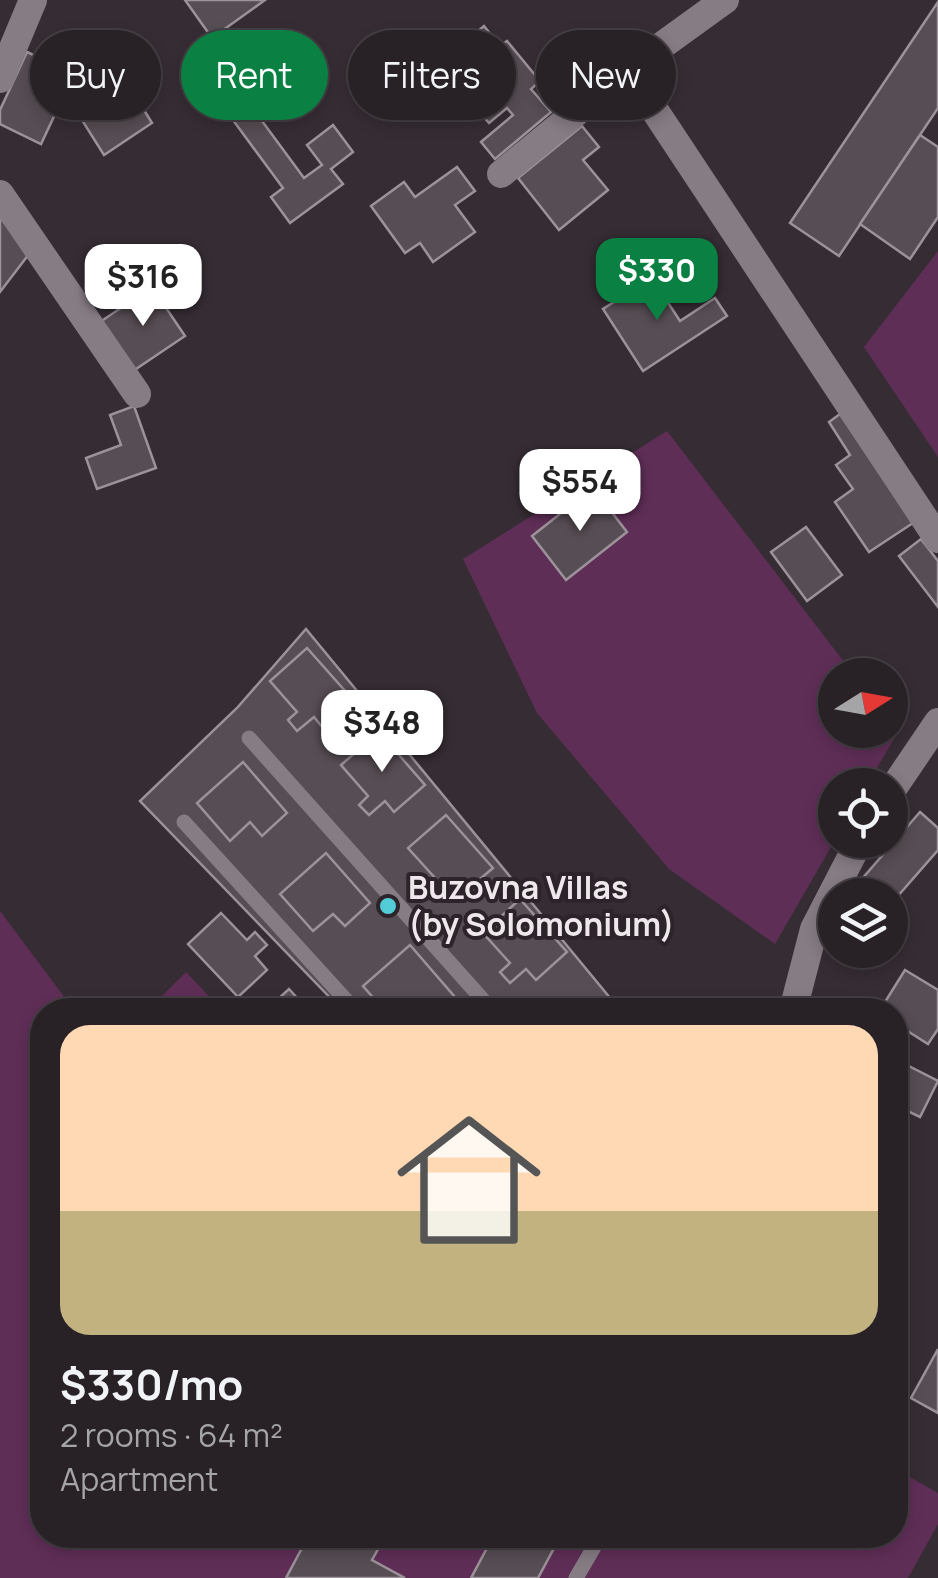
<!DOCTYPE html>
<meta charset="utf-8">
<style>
body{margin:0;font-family:Manrope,sans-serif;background:#342f33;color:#f1f3f6;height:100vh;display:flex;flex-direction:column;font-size:38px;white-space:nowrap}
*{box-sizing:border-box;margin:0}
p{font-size:32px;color:#a5a4a7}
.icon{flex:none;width:55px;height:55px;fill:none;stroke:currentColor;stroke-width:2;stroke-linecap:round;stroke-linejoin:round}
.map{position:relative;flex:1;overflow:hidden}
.drawer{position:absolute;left:30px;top:998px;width:878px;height:550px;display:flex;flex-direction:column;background:#282227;border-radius:40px;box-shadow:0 5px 15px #0003,0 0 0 2px #443f44}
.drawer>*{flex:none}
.top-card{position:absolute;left:30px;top:30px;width:880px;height:90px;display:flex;gap:20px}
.needle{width:65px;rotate:79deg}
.tools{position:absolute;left:818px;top:658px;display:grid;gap:20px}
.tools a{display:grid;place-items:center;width:90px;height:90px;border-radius:50%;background:#282227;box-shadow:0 5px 15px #0003,0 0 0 2px #443f44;font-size:50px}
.price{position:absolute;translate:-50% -85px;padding:0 22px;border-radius:20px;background:#fff;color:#222;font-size:32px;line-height:65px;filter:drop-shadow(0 2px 5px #0008)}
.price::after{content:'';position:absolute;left:50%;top:60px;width:30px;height:22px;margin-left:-15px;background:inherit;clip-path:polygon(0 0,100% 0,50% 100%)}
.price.on{background:#0b8043;color:#fff}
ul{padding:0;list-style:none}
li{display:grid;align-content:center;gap:20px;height:530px;padding:0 30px}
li+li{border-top:2px solid #443f44}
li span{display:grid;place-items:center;height:310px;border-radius:30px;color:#555}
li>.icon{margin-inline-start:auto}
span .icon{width:180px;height:180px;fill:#fffc;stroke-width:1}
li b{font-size:42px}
.tag{padding:0 35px;border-radius:45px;background:#282227;box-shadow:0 5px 15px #0003,0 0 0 2px #443f44;font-size:35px;line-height:90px}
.tag.on{background:#0b8043;color:#fff}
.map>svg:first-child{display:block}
.green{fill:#5f2e57}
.building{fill:#574d54;stroke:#9c929a;stroke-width:2.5}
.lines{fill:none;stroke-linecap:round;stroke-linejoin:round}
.service{stroke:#867c84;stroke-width:15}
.minor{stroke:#867c84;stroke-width:28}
.poi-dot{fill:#52ccd6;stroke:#2c242a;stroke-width:4}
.labels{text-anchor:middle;stroke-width:8;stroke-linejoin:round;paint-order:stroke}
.poi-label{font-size:32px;font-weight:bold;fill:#eee8ec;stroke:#2c242a;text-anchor:start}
</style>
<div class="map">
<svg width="938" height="1578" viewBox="0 0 938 1578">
<rect width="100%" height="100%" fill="#362d34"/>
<g class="green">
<path d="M938 251V457L864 347Z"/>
<path d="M667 431 854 675H835V730H890V721L898 732 867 785H835V840L775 944 669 869 537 713 463 559Z"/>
<path d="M0 911 74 1010H42V1535H895V1469L938 1493V1524L908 1578H0Z"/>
<path d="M186 972 222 1010H148Z"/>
</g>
<g class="building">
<path d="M185 0H265L212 38Z"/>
<path d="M938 2V108L839 256 790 223Z"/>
<path d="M484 26 500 46 507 41 540 81 531 89 551 112 495 159 481 142 513 115 507 108 489 123 454 82 474 66 459 47Z"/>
<path d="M27 52 74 74 41 144 0 124V110Z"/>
<path d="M226 72 304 178 322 165 307 145 333 125 353 152 331 169 343 184 290 223 271 197 283 188 208 86Z"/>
<path d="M129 86 152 123 104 155 80 117Z"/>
<path d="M582 126 599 147 583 160 608 190 559 230 518 178Z"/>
<path d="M920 135 938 147V217L910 259 860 224Z"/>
<path d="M457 167 475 191 455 205 475 232 433 262 420 243 405 253 371 206 404 182 415 197Z"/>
<path d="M0 217 29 254 0 292Z"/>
<path d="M652 278 680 321 715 298 727 316 643 371 603 309Z"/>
<path d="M152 287 185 336 133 371 100 322Z"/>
<path d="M134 406 156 468 97 489 86 458 121 445 110 415Z"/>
<path d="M840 414 913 523 869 552 835 502 853 489 836 465 850 455 829 422Z"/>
<path d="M593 488 627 532 566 580 532 536Z"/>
<path d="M806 527 842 575 807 601 771 552Z"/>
<path d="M921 539 938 561V607L899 556Z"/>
<path d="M306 629 620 1010H342L140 801 237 708Z"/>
<path d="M307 648 354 701 323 728 314 717 297 731 288 720 297 712 270 681Z"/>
<path d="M379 732 425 785 394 812 385 801 369 815 359 805 368 796 341 765Z"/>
<path d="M243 762 287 813 262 836 250 822 230 841 197 803Z"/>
<path d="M920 812 938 828V850L890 905V895H864L855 887Z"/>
<path d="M446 815 493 868 461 895 452 884 436 898 426 887 436 879 408 848Z"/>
<path d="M326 853 370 903 345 926 333 914 313 931 280 894Z"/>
<path d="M520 899 567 952 536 980 526 969 510 983 500 972 510 963 483 933Z"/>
<path d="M221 913 247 940 255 932 267 945 255 956 267 970 238 997 188 944Z"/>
<path d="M410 945 454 996 438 1010 416 1006 384 1010 363 986Z"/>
<path d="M905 970 938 990V1029L928 1044 895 1023V1010H880Z"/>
<path d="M289 989 308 1010H266Z"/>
<path d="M895 1059 938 1081 920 1117 895 1105Z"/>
<path d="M938 1349V1413L911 1398Z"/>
<path d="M309 1535H386L372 1560 405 1578H286Z"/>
<path d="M494 1535H561L538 1578H471Z"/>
</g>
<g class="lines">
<g class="service">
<path d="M249 738 492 1010"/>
<path d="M184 822 355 1010"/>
<path d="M576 1578 601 1535"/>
</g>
<g class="minor">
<path d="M628 70 938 539"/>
<path d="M0 79 33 0"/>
<path d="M501 174 628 70 725 0"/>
<path d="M0 194 137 394"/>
<path d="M890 793 938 722"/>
<path d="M793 1010 814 929 860 840"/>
</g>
</g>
<circle class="poi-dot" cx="388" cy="906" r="10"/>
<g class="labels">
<g class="poi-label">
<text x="408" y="899">Buzovna Villas<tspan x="408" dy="37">(by Solomonium)</tspan></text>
</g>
</g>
</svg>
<div class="tools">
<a><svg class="needle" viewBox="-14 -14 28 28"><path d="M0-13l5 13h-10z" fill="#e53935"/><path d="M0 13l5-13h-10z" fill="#a5a4a7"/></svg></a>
<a><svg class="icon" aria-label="locate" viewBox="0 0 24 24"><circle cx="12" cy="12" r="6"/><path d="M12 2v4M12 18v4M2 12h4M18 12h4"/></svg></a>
<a><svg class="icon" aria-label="layers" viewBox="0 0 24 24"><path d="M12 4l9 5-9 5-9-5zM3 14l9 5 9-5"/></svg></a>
</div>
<b class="price on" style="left:657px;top:323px">$330</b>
<b class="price" style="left:143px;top:329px">$316</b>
<b class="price" style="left:580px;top:534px">$554</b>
<b class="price" style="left:382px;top:775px">$348</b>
<div class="top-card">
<a class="tag">Buy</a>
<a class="tag on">Rent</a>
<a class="tag">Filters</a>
<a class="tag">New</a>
</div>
<section class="drawer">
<ul>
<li><span style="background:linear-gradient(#ffd9b3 60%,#c2b280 0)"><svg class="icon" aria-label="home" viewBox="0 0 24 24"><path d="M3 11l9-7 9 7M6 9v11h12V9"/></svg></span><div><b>$330/mo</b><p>2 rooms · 64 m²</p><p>Apartment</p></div></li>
</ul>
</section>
</div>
